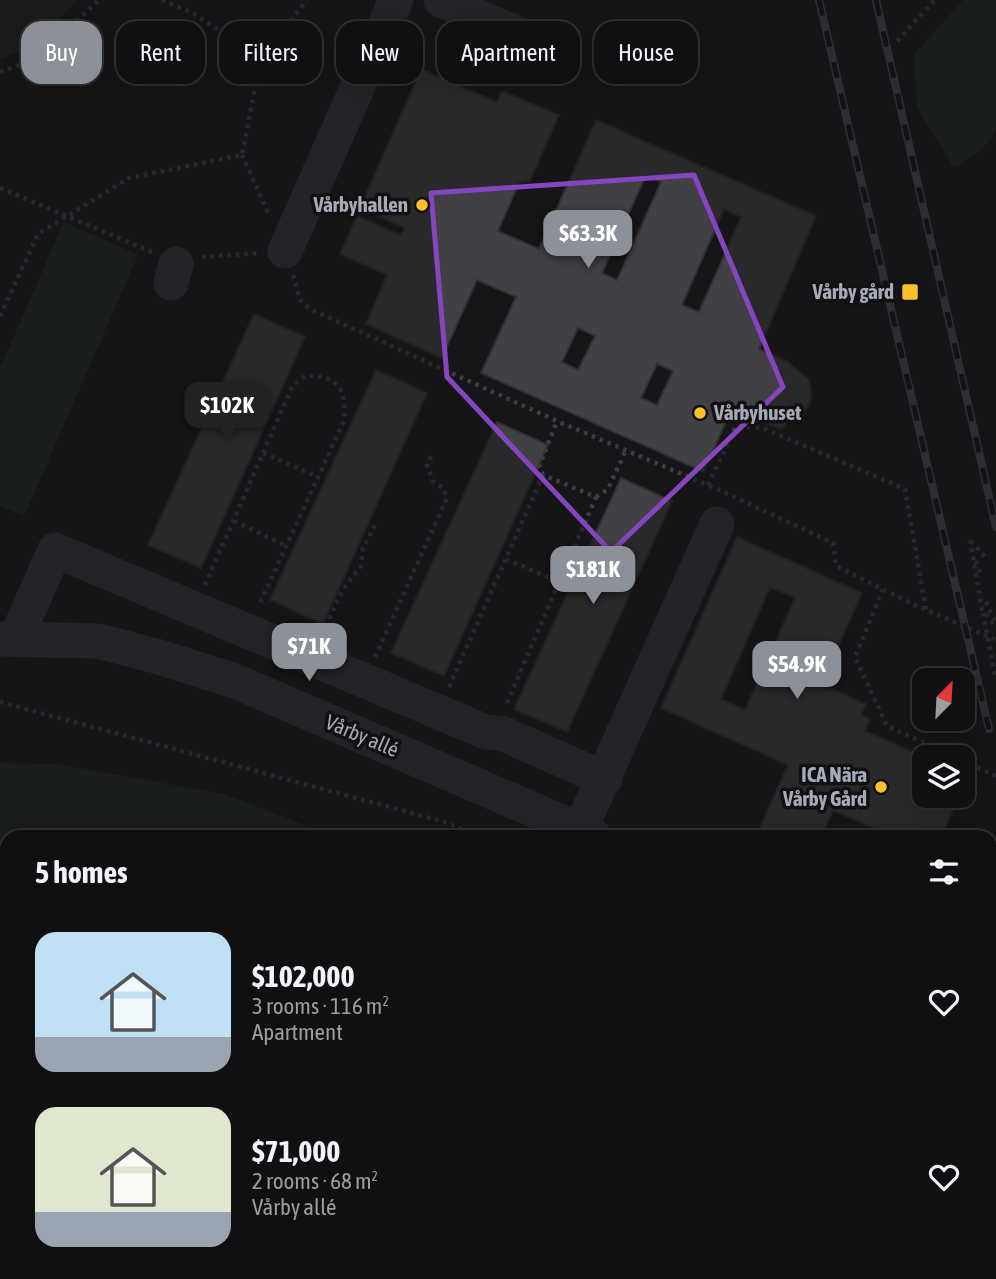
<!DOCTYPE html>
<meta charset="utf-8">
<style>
body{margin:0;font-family:"Asap Condensed",sans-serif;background:#1e1e20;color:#f1f3f6;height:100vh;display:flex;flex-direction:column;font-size:26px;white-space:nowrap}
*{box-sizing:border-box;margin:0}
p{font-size:23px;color:#9c9d9f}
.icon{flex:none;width:38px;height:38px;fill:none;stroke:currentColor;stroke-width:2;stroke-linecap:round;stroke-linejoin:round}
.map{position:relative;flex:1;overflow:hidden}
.panel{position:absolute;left:0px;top:830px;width:998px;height:450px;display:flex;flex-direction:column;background:#101012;border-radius:21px 21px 0 0;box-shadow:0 4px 18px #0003,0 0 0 2px #303032}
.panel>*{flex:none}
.banner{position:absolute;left:21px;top:21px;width:956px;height:63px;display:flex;gap:14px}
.needle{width:46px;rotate:24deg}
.buttons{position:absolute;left:912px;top:668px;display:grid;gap:14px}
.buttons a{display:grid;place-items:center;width:63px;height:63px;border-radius:14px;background:#101012;box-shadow:0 4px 18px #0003,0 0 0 2px #303032;font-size:35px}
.price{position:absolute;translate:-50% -60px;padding:0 16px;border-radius:14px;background:#8c9099;color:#fff;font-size:23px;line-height:46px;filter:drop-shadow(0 2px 4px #0008)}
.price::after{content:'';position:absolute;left:50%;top:42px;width:21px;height:16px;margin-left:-10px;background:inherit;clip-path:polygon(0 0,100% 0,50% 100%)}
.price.current{background:#222;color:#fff}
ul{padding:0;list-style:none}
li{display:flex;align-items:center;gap:21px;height:175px;padding:0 35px}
li span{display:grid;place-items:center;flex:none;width:196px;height:140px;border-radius:21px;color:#555}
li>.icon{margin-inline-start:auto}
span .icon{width:84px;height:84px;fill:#fffc;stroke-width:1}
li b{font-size:30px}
h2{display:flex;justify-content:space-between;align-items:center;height:84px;padding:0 35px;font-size:30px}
.chip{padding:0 24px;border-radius:21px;background:#101012;box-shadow:0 4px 18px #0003,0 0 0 2px #303032;font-size:24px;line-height:63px}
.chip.current{background:#8c9099;color:#fff}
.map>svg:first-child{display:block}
.built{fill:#222225}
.green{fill:#1d261f}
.building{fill:#404045;stroke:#303034;stroke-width:2;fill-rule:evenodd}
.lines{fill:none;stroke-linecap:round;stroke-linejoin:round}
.path{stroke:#3c3e44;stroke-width:4.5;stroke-dasharray:3.5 5;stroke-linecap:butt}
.minor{stroke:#37373d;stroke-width:35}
.rail-casing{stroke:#494b52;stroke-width:8}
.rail{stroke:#111113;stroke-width:5;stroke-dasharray:16;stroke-linecap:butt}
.marked{fill:none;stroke:#8445be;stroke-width:5;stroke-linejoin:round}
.poi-dot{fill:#fcc129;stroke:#111113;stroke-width:2.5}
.labels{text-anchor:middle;stroke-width:7;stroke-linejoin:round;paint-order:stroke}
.poi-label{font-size:21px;font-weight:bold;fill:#a7abb9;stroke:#111113;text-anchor:end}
.street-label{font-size:21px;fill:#a7abb9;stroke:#111113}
</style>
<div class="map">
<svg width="996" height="1279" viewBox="0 0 996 1279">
<rect width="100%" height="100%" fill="#161618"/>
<path class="built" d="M0 0H79L19 52 0 59Z"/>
<g class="green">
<path d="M963 0H996V131L982 150 954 168 917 107 914 55Z"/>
<path d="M64 222 138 255 24 516 0 506V368Z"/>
<path d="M0 763 57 764 224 794 333 836H7V1272H581L579 1279H0Z"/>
<path d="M996 1154V1279H778L777 1277 773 1279H637L638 1272H990V1157Z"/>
</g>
<g class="building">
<path d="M421 69 497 102 502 91 559 115 530 181 519 183 498 231 539 249 596 120 816 216 759 349 788 362 809 380 812 397 803 416 786 423 782 429 753 420 727 419 704 472 481 373 516 297 477 280 442 358 366 324 387 275 340 254 357 216 401 235 405 228 360 208ZM646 175 661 182 617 280 602 273ZM724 209 741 217 699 312 682 305ZM578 328 595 336 578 370 562 362ZM657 364 673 371 657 405 641 398Z"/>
<path d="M254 314 305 337 201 568 148 545Z"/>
<path d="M376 370 427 393 323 624 270 600Z"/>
<path d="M497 422 548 445 444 676 391 653Z"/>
<path d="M621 478 672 501 567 732 514 709Z"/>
<path d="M737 537 862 593 821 684 866 704 861 715 870 719 865 731 926 758H924V796H959L943 832 953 836H885L887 834 833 810 822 836H756L788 765 661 708ZM770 587 795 598 745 710 721 699Z"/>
</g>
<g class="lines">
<g class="path">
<path d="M162 0 193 13 261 58"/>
<path d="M897 41 935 0"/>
<path d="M0 72 35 59 99 0"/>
<path d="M242 155 269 215"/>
<path d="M0 188 152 252"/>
<path d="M202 257 260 253"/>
<path d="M293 275 300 300 310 309 557 421 717 489 833 543 836 566 915 605 996 640"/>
<path d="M0 316 38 234 129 178 242 155 261 58 307 0"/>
<path d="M263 453 318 477"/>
<path d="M543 475 539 467 557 421"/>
<path d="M708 485 736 426 763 428 905 489 926 610"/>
<path d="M596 497 608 489 626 450"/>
<path d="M234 521 286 546"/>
<path d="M970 540 982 609 996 628"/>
<path d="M971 541 985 557"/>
<path d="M506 559 559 582"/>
<path d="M976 561 980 573"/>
<path d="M205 585 293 385 305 376C338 375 347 389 344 421L258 607"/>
<path d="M883 589 855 657 887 726 958 758"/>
<path d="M986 602 996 624"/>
<path d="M983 613 996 679"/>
<path d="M322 634 342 591 361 566 363 548 375 525"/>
<path d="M375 657 447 498 443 488 434 483 427 466 432 454"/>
<path d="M449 687 543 475 596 497 506 705"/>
<path d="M0 702 445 822 479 836"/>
<path d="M962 760 996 776"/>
<path d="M0 1148 7 1146"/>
<path d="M754 1272 758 1279"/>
<path d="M608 1279 611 1272"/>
</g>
<g class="minor">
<path d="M441 0 526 38"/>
<path d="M285 251 396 0"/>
<path d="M171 283 176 264"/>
<path d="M16 638 55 550 486 732 504 734 605 779"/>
<path d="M0 639 98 641 156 656 235 681 594 836"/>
<path d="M580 830 717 524"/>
<path d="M990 1017 996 1019"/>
<path d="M990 1065 996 1056"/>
</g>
<g class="rail-casing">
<g id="rail">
<path d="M819 0 989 729"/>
<path d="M876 0 996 527"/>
</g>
</g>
<use href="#rail" class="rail"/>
</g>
<path d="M0 0H996V1279H0ZM694 175 783 387 611 552 447 377 431 193Z" fill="#161618" fill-opacity=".55" fill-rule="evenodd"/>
<path class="marked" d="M694 175 783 387 611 552 447 377 431 193Z"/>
<g class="poi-dot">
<circle cx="422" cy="205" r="7"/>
<rect x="901" y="283" width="18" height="18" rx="3.5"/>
<circle cx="700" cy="413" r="7"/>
<circle cx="881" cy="787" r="7"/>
</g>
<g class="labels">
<g class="poi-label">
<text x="408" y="212">Vårbyhallen</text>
<text x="894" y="299">Vårby gård</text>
<text x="714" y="420" text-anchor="start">Vårbyhuset</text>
<text x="867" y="782">ICA Nära<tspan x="867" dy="24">Vårby Gård</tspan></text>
</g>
<g class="street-label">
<text transform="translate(362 736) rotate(23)" y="7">Vårby allé</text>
</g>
</g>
</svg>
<div class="buttons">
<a><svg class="needle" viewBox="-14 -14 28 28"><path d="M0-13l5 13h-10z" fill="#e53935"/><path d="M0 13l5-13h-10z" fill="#9c9d9f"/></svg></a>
<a><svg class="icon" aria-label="layers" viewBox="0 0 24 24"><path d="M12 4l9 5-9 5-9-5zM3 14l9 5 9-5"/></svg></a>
</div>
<b class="price" style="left:588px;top:270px">$63.3K</b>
<b class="price current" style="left:227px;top:442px">$102K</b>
<b class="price" style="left:593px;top:606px">$181K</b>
<b class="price" style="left:309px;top:683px">$71K</b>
<b class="price" style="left:797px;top:701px">$54.9K</b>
<div class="banner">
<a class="chip current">Buy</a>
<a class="chip">Rent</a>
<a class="chip">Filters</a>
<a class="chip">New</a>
<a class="chip">Apartment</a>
<a class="chip">House</a>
</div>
<section class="panel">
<h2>5 homes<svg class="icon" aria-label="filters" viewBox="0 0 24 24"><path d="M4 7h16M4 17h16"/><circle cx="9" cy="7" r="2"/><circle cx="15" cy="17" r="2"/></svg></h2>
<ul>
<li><span style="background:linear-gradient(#bfe0f5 75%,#9aa5b1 0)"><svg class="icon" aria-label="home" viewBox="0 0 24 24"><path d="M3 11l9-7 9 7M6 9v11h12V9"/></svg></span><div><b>$102,000</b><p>3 rooms · 116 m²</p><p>Apartment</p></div><svg class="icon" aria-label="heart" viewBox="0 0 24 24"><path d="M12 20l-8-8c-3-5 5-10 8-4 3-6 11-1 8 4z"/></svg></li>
<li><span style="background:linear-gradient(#dfe7d0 75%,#9aa5b1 0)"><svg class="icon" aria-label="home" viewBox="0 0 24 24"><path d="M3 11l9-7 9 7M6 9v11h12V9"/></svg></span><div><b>$71,000</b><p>2 rooms · 68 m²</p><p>Vårby allé</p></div><svg class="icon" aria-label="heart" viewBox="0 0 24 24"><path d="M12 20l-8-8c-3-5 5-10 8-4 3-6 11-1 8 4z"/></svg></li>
</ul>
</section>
</div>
